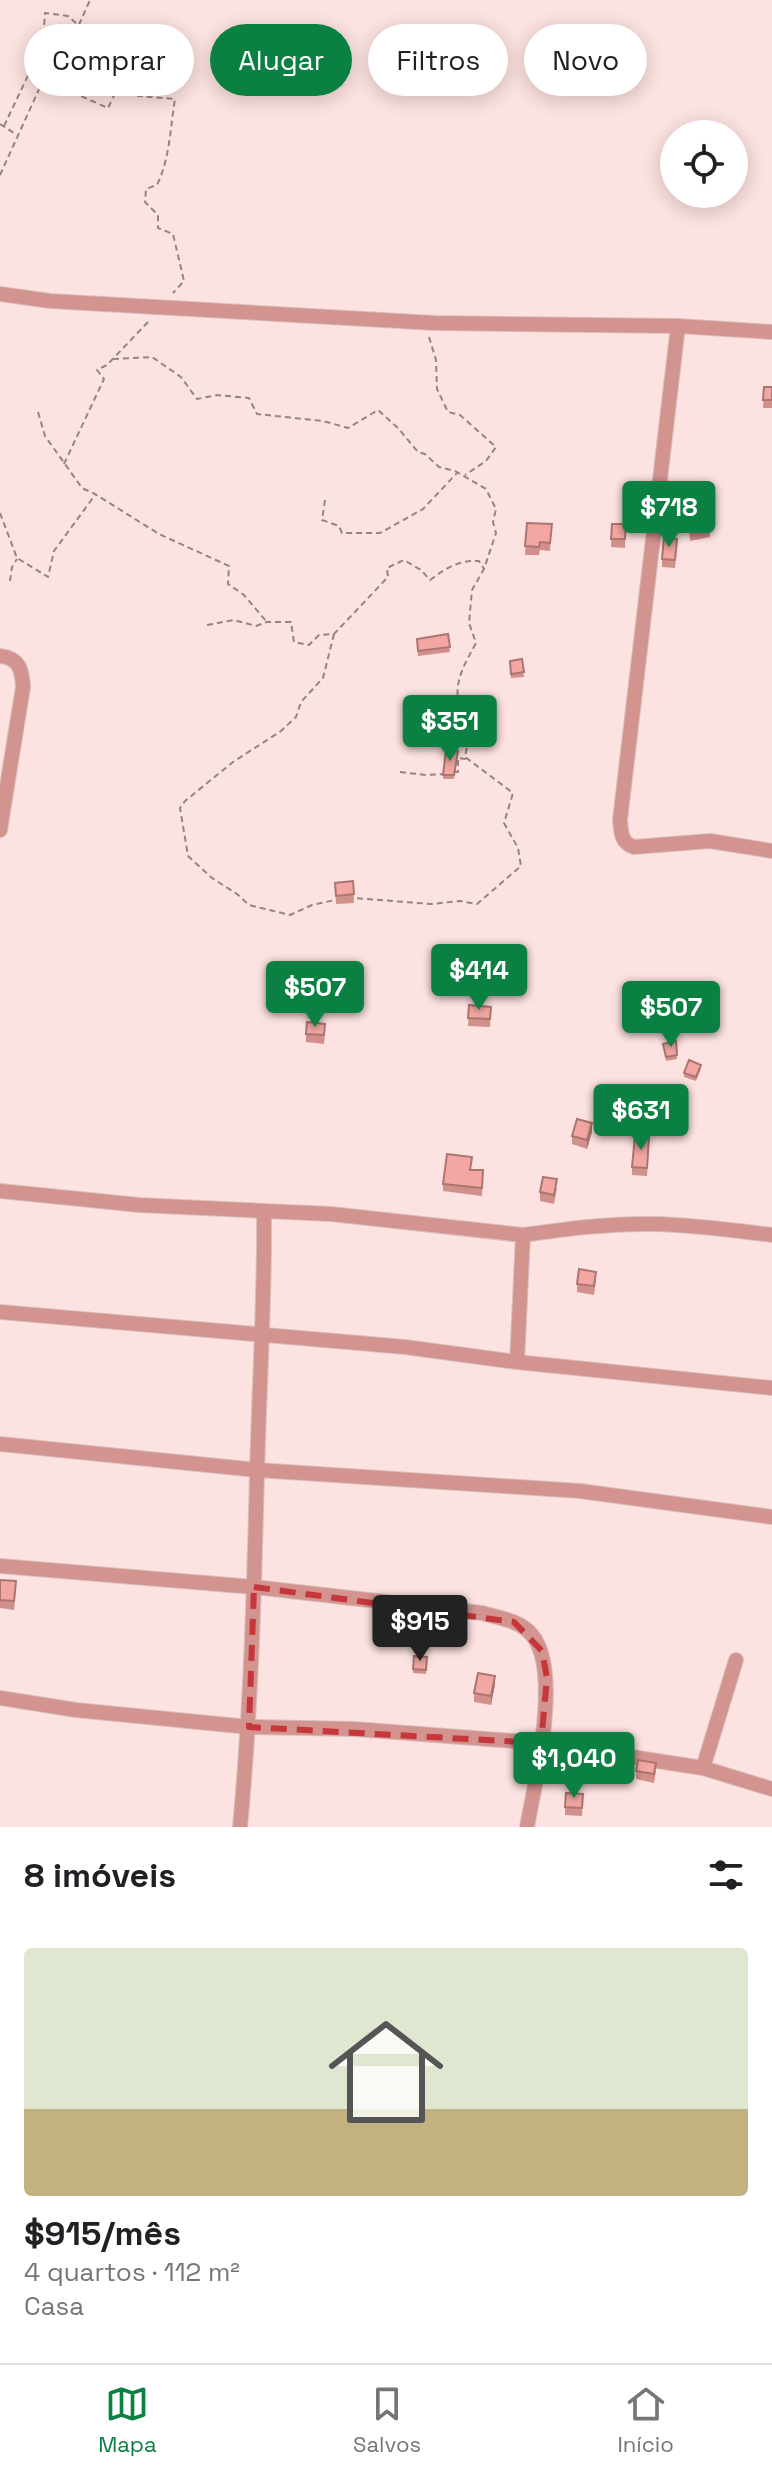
<!DOCTYPE html>
<html lang="pt">
<meta charset="utf-8">
<style>
body{margin:0;font-family:"Space Grotesk",sans-serif;background:#f6f6f6;color:#202124;height:100vh;display:flex;flex-direction:column;font-size:30px;white-space:nowrap}
*{box-sizing:border-box;margin:0}
p{font-size:26px;color:#757577}
.icon{flex:none;width:44px;height:44px;fill:none;stroke:currentColor;stroke-width:2;stroke-linecap:round;stroke-linejoin:round}
.map{position:relative;height:1827px;overflow:hidden}
.panel{display:flex;flex-direction:column;background:#fff;flex:1}
.panel>*{flex:none}
.top-card{position:absolute;left:24px;top:24px;width:724px;height:72px;display:flex;gap:16px}
.controls{position:absolute;left:660px;top:120px;display:grid;gap:16px}
.controls a{display:grid;place-items:center;width:88px;height:88px;border-radius:50%;background:#fff;box-shadow:0 4px 20px #0003;font-size:40px}
.price{position:absolute;translate:-50% -68px;padding:0 18px;border-radius:8px;background:#0b8043;color:#fff;font-size:26px;line-height:52px;filter:drop-shadow(0 2px 4px #0008)}
.price::after{content:'';position:absolute;left:50%;top:48px;width:24px;height:18px;margin-left:-12px;background:inherit;clip-path:polygon(0 0,100% 0,50% 100%)}
.price.on{background:#222;color:#fff}
ul{padding:0;list-style:none}
li{display:grid;align-content:center;gap:16px;height:424px;padding:0 24px}
li+li{border-top:2px solid #e0e0e0}
li span{display:grid;place-items:center;height:248px;border-radius:8px;color:#555}
li>.icon{margin-inline-start:auto}
span .icon{width:144px;height:144px;fill:#fffc;stroke-width:1}
li b{font-size:34px}
h2{display:flex;justify-content:space-between;align-items:center;height:96px;padding:0 24px;font-size:34px}
.tag{padding:0 28px;border-radius:36px;background:#fff;box-shadow:0 4px 20px #0003;font-size:28px;line-height:72px}
.tag.on{background:#0b8043;color:#fff}
.dock{display:flex;justify-content:space-around;align-items:center;height:112px;border-top:2px solid #e0e0e0;background:#fff;font-size:22px;color:#757577}
.dock a{display:grid;justify-items:center;gap:4px}
.dock .on{color:#0b8043}
.map>svg:first-child{display:block}
.lines{fill:none;stroke-linecap:round;stroke-linejoin:round}
.minor-casing{stroke:#d8c0be;stroke-width:16}
.path{stroke:#978482;stroke-width:2;stroke-dasharray:6 4;stroke-linecap:butt}
.minor{stroke:#d3938f;stroke-width:14}
.wall{fill:#d2908b}
.shaded-wall{fill:#ab7571}
.building{fill:#f4a7a2;stroke:#ab7571;stroke-width:2}
.marked{fill:none;stroke:#c6373c;stroke-width:6;stroke-dasharray:16 10;stroke-linejoin:round}
</style>
<div class="map">
<svg width="772" height="1827" viewBox="0 0 772 1827">
<rect width="100%" height="100%" fill="#fce2e0"/>
<g class="lines">
<g class="minor-casing">
<g id="minor">
<path d="M0 294 50 301 435 323 678 326 772 332"/>
<path d="M678 326 620 820C621 832 621 843 634 847L710 841 772 851"/>
<path d="M0 656C19 658 22 669 23 687L0 830"/>
<path d="M0 1191 139 1205 331 1214 523 1235 517 1362"/>
<path d="M523 1235C566 1229 610 1223 654 1224 694 1225 733 1230 772 1235"/>
<path d="M0 1312 405 1347 517 1362 772 1388"/>
<path d="M0 1444 257 1470 580 1491 772 1517"/>
<path d="M0 1566 254 1587 482 1613C499 1618 520 1620 532 1635 562 1671 535 1782 527 1827"/>
<path d="M0 1698 76 1710 249 1727 354 1729 541 1743 703 1768 772 1789"/>
<path d="M703 1768 736 1660"/>
<path d="M240 1827C251 1710 254 1592 257 1474 259 1387 265 1300 264 1212"/>
</g>
</g>
<g class="path">
<path d="M49 73 74 93 108 108 117 89 125 81 138 96 175 99C170 129 170 158 157 185L146 189 145 202 158 215V228L173 234 184 281 173 293"/>
<path d="M0 124 17 135"/>
<path d="M4 126 43 44 45 13 68 16 77 24"/>
<path d="M0 175 41 85 74 36 90 0"/>
<path d="M429 337 436 360 437 389 448 412 460 415 496 447 486 461 465 475"/>
<path d="M113 359 152 357 181 377 197 399 217 395 249 398 257 414 323 421 348 428 378 410 398 428 418 452 425 454 439 467 455 471 486 489 496 509 493 522 496 533 484 569 472 590 469 623 476 643C466 662 455 678 458 701L471 711 478 728 468 741 465 757 513 793 504 823 518 848 521 866 477 904 460 901 431 904 353 898"/>
<path d="M38 412 45 436 82 488 95 494 159 534 229 566 228 584 244 595 266 621"/>
<path d="M64 464 104 379 97 370 107 365 148 322"/>
<path d="M325 500 322 520 339 526 342 533H380L423 509 457 473"/>
<path d="M0 513 17 558 48 577 54 551 95 495"/>
<path d="M10 581 12 567 17 559"/>
<path d="M207 625 234 620 256 626 267 622H291L294 642 309 645 319 635 334 634 388 577 387 568 404 560 421 570 430 580C446 568 459 560 479 561L484 569"/>
<path d="M334 634 323 678 301 702 296 717 281 731 233 762 185 801 180 808 188 856 212 878 237 894 249 905 290 915 312 905 335 900"/>
<path d="M400 772 426 775 444 774"/>
<path d="M454 772H458V758L467 759"/>
</g>
<use href="#minor" class="minor"/>
</g>
<g class="wall">
<path d="M764 387H772V408H763Z"/>
<path d="M688 519 710 529V537L690 541Z"/>
<path d="M527 523 552 524 550 551 540 550 539 555H525Z"/>
<path d="M612 524H626L625 548 611 547Z"/>
<path d="M677 547 675 568 662 567V559Z"/>
<path d="M448 634 450 652 418 656 417 639Z"/>
<path d="M522 659 524 677 511 678 510 661Z"/>
<path d="M458 755 454 779H443V775Z"/>
<path d="M353 881 354 903 336 904 335 883Z"/>
<path d="M469 1005 491 1007 490 1027 468 1026Z"/>
<path d="M325 1032 324 1044 306 1042V1034Z"/>
<path d="M676 1041 677 1059 666 1061 663 1044Z"/>
<path d="M701 1069 696 1081 684 1077V1073Z"/>
<path d="M592 1132 587 1149 572 1144V1136Z"/>
<path d="M649 1145 647 1176 632 1175V1167Z"/>
<path d="M471 1170H483L482 1196 443 1191V1184Z"/>
<path d="M557 1188 554 1204 540 1201V1192Z"/>
<path d="M596 1280 594 1295 577 1292V1284Z"/>
<path d="M0 1580 16 1589 14 1610 0 1608Z"/>
<path d="M427 1657 426 1674 413 1673V1669Z"/>
<path d="M495 1684 491 1705 474 1702V1693Z"/>
<path d="M636 1771H656L654 1783 636 1779Z"/>
<path d="M583 1794 582 1816 565 1815V1807Z"/>
</g>
<g class="shaded-wall">
<path d="M592 1123V1132L587 1149V1140Z"/>
<path d="M495 1676V1684L491 1705V1696Z"/>
</g>
<g class="building">
<path d="M764 387H772V400H763Z"/>
<path d="M708 516 710 529 690 532 688 519Z"/>
<path d="M527 523 552 524 550 543 540 542 539 547 525 546Z"/>
<path d="M612 524H626L625 539H611Z"/>
<path d="M664 537 677 539 675 560 662 559Z"/>
<path d="M448 634 450 647 418 651 417 639Z"/>
<path d="M522 659 524 672 511 674 510 661Z"/>
<path d="M446 750 458 751 454 775H443Z"/>
<path d="M353 881 354 894 336 896 335 883Z"/>
<path d="M469 1005 491 1007 490 1019 468 1018Z"/>
<path d="M307 1022 325 1024 324 1035 306 1034Z"/>
<path d="M676 1041 677 1055 666 1057 663 1044Z"/>
<path d="M689 1060 701 1065 696 1077 684 1073Z"/>
<path d="M577 1119 592 1123 587 1140 572 1136Z"/>
<path d="M635 1136 649 1137 647 1168 632 1167Z"/>
<path d="M447 1154 472 1157 470 1170H483L482 1188 443 1184Z"/>
<path d="M543 1177 557 1179 554 1195 540 1192Z"/>
<path d="M579 1269 596 1272 594 1286 577 1284Z"/>
<path d="M0 1580 16 1581 14 1601 0 1600Z"/>
<path d="M414 1656 427 1657 426 1670 413 1669Z"/>
<path d="M478 1673 495 1676 491 1696 474 1693Z"/>
<path d="M638 1760 656 1763 654 1774 636 1771Z"/>
<path d="M566 1793 583 1794 582 1808 565 1807Z"/>
</g>
<path class="marked" d="M254 1587 514 1622 542 1651 547 1678 541 1743 249 1727Z"/>
</svg>
<div class="controls">
<a><svg class="icon" aria-label="locate" viewBox="0 0 24 24"><circle cx="12" cy="12" r="6"/><path d="M12 2v4M12 18v4M2 12h4M18 12h4"/></svg></a>
</div>
<b class="price" style="left:669px;top:549px">$718</b>
<b class="price" style="left:450px;top:763px">$351</b>
<b class="price" style="left:479px;top:1012px">$414</b>
<b class="price" style="left:315px;top:1029px">$507</b>
<b class="price" style="left:671px;top:1049px">$507</b>
<b class="price" style="left:641px;top:1152px">$631</b>
<b class="price on" style="left:420px;top:1663px">$915</b>
<b class="price" style="left:574px;top:1800px">$1,040</b>
<div class="top-card">
<a class="tag">Comprar</a>
<a class="tag on">Alugar</a>
<a class="tag">Filtros</a>
<a class="tag">Novo</a>
</div>
</div>
<section class="panel">
<h2>8 imóveis<svg class="icon" aria-label="filters" viewBox="0 0 24 24"><path d="M4 7h16M4 17h16"/><circle cx="9" cy="7" r="2"/><circle cx="15" cy="17" r="2"/></svg></h2>
<ul>
<li><span style="background:linear-gradient(#dfe7d0 65%,#c2b280 0)"><svg class="icon" aria-label="home" viewBox="0 0 24 24"><path d="M3 11l9-7 9 7M6 9v11h12V9"/></svg></span><div><b>$915/mês</b><p>4 quartos · 112 m²</p><p>Casa</p></div></li>
</ul>
</section>
<nav class="dock">
<a class="on"><svg class="icon" aria-label="map" viewBox="0 0 24 24"><path d="M3 6l6-2 6 2 6-2v14l-6 2-6-2-6 2zM9 4v14M15 6v14"/></svg>Mapa</a>
<a><svg class="icon" aria-label="saved" viewBox="0 0 24 24"><path d="M7 4h10v16l-5-4-5 4z"/></svg>Salvos</a>
<a><svg class="icon" aria-label="home" viewBox="0 0 24 24"><path d="M3 11l9-7 9 7M6 9v11h12V9"/></svg>Início</a>
</nav>
